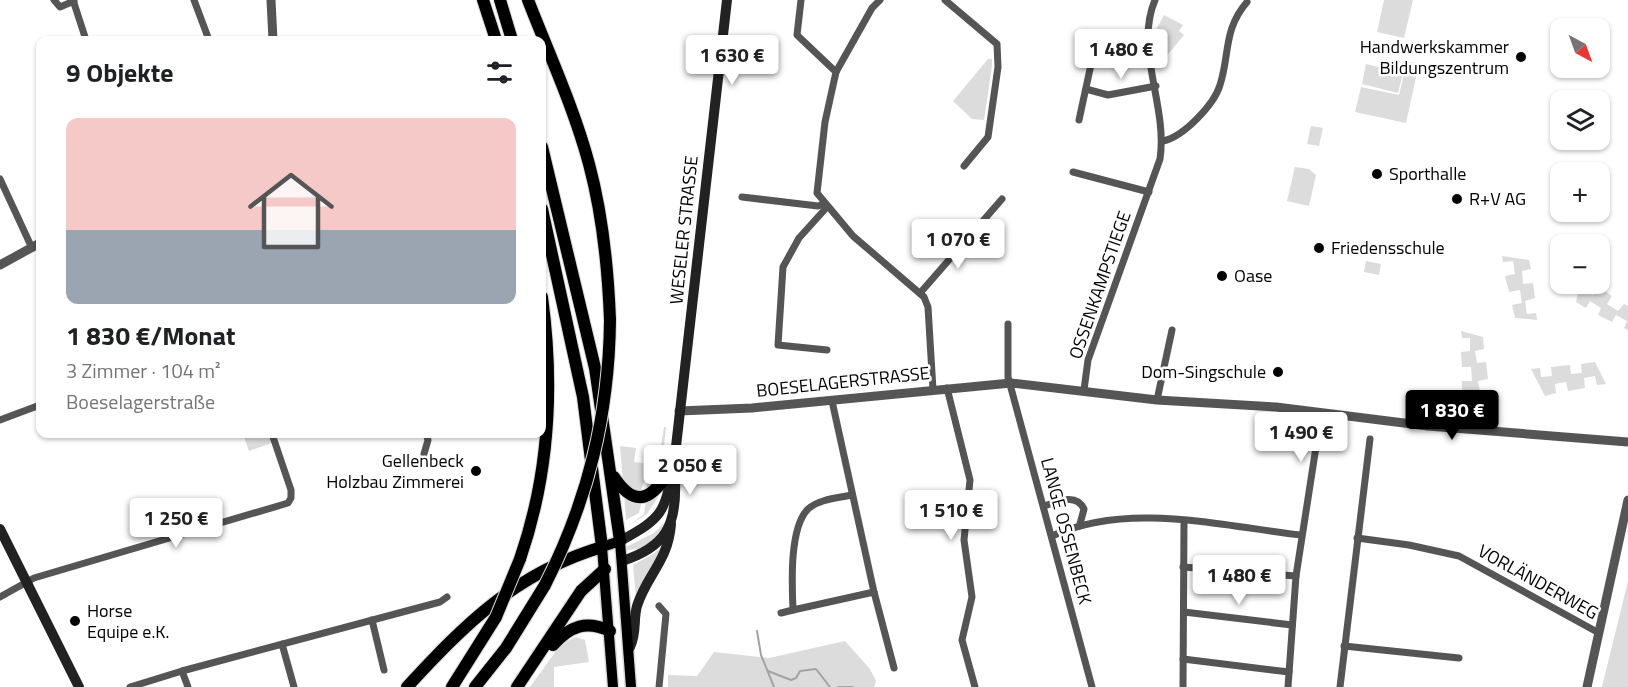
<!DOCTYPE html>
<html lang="de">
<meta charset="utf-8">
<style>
body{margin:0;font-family:"Titillium Web",sans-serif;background:#f6f6f6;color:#202124;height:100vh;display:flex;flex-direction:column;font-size:22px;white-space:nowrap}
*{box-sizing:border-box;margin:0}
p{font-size:20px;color:#757577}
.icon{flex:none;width:33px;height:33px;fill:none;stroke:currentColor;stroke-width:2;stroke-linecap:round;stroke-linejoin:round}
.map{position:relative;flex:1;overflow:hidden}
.sheet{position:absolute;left:36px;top:36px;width:510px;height:402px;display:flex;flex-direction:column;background:#fff;border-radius:12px;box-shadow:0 2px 4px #0004}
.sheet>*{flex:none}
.needle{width:39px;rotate:139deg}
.tools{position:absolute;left:1550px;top:18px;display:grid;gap:12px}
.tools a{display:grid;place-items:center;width:60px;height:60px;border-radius:12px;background:#fff;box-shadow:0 2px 4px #0004;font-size:30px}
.price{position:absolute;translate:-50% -51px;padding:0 14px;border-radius:6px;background:#fff;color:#222;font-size:20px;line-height:39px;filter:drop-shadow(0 2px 3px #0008)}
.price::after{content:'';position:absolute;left:50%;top:36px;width:18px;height:14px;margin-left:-9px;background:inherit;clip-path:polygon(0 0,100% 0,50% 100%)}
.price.active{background:#000;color:#fff}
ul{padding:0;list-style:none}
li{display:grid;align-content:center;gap:12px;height:318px;padding:0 30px}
li span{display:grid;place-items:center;height:186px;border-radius:12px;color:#555}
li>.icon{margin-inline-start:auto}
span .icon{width:108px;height:108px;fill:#fffc;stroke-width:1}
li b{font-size:26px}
h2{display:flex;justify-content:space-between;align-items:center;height:72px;padding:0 30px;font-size:26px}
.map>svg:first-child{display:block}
.green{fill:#dcdcdc}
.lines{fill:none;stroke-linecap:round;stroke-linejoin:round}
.stream{stroke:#a3a3a3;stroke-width:2}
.primary-casing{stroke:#dbdbdb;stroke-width:13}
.trunk-casing{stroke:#dbdbdb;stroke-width:14}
.minor{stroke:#555;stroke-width:7}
.tertiary{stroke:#555;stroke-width:9}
.secondary{stroke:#222;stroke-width:10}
.primary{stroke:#000;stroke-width:10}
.trunk{stroke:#000;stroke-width:12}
.trunk-bridge-casing{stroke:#dbdbdb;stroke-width:14;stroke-linecap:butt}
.trunk-bridge{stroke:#000;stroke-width:12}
.poi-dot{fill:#000;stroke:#fff;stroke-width:2}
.labels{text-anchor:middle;stroke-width:5;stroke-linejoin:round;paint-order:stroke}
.poi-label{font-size:18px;fill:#000;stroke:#fff;text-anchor:start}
.street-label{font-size:18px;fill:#000;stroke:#fff}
</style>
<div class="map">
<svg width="1628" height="687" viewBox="0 0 1628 687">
<rect width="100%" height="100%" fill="#fff"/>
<g class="green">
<path d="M1384 0H1413L1404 38 1377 32Z"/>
<path d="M1164 15 1183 25 1179 31 1184 35 1164 59 1158 54 1157 28Z"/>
<path d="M988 59H992V66L984 120 972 119 953 101Z"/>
<path d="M1407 61 1419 64 1406 123 1355 112 1361 87 1399 95Z"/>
<path d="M1366 64 1403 73 1398 93 1362 84Z"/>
<path d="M1311 126 1323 128 1319 146 1307 144Z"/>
<path d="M1295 167 1309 169 1316 175 1309 206 1287 201Z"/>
<path d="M1502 256 1529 260 1531 269 1522 271 1523 284 1533 283 1535 298 1525 301 1527 314 1536 313 1537 320 1515 318 1512 305 1522 303 1520 290 1509 292 1505 276 1515 274 1513 261 1503 262Z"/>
<path d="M1366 261 1381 264 1379 275 1364 272Z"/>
<path d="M1580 284H1586L1583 288 1593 295 1599 287 1612 296 1607 304 1618 311 1624 304 1628 306V330L1624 328 1627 321 1616 315 1612 322 1598 315 1601 308 1590 301 1586 308 1576 302Z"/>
<path d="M1461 331 1483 337 1484 349 1475 351 1477 363 1486 362 1488 379 1478 381 1480 392 1488 391 1489 400 1462 393V381H1472L1471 367H1462L1461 352 1470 351V338H1462Z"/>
<path d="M1595 362 1606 384 1597 385 1595 376 1584 378 1585 388 1568 391 1566 382 1555 384 1556 393 1545 396 1531 369 1540 368 1541 377 1552 376 1551 367 1570 365 1571 374 1582 373 1581 364Z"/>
<path d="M664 427H666L661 473 659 480 646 491 648 481 657 471Z"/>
<path d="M243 434H269L272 443 249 451Z"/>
<path d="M620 446 636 448 634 462 653 464C651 475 643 479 641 491H635L623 482Z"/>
<path d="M624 495 642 500 639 513 626 520Z"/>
<path d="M658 497 647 514 628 526 644 514 646 500Z"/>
<path d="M665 522C664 535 643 551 627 550L626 547 654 533Z"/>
<path d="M665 544 636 598 633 565 653 554Z"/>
<path d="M1628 581V687H1602Z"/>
<path d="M576 637 585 640 589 662 554 667V687H530L561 644Z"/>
<path d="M845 641 870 669 876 681 874 687H668V675L697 676 714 652 769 658Z"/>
</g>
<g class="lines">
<g class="stream">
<path d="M757 631 761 655 774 687"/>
<path d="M768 671 791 680 796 678 800 671 816 669 830 687"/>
<path d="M838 687H853"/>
</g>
<g class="primary-casing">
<path id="primary" d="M613 687 602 547 620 541 631 687"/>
</g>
<g class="trunk-casing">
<g id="trunk">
<path d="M483 0 496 40"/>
<path d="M500 0 512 40"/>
<path d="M528 0C549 54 574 108 589 164 603 216 608 267 610 320"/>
<path d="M542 147 595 368 620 541"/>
<path d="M614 477C640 516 657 491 674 464"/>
<path d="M520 559C549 475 554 385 542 297"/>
<path d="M553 645C570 626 586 620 610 631"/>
<path d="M407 687C466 623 516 573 602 547L583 397 542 209"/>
<path d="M452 687 496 617"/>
<path d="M475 687 506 648 545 585"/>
<path d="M517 687 581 591 605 569"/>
</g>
</g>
<g class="minor">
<path d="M54 0 60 7 74 1"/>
<path d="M73 0 86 40"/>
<path d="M194 0 209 40"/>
<path d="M801 0 797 35 836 72"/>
<path d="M880 0 872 8 836 72 825 122 817 193 853 236 924 297 928 307 933 390"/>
<path d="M945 0 997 44 998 67 988 137 964 166"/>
<path d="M1086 89 1108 95 1156 86"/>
<path d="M1079 120 1095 46"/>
<path d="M1163 141C1183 137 1214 105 1220 85 1230 54 1223 30 1247 2"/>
<path d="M1073 172 1149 192"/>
<path d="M0 179 32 248"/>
<path d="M742 197 818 206 824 204"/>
<path d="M921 292 1002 199"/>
<path d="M1008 324V377L1092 687"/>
<path d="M827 350 778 345 783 267 799 238 827 207"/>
<path d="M947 388 970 480 964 540 972 597 962 640 975 687"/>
<path d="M1084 390 1088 360 1160 159C1168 106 1134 49 1155 0"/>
<path d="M1157 400 1172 330"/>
<path d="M832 401 874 592 894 668"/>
<path d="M0 420 40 405"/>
<path d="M424 454 428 440 426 434"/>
<path d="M852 495C838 498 819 499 808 509 789 528 792 585 793 610L874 592"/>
<path d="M1044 506C1057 502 1076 492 1084 509L1080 524"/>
<path d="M1052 536C1128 501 1221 526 1301 535"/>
<path d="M1357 538 1409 545 1459 556 1599 633"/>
<path d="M1183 567 1296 576"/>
<path d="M0 597 34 578 288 503 291 498V490L272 434"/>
<path d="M1184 612 1292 625"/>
<path d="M781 613 793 610"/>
<path d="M372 620 384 670"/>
<path d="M282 644 294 687"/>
<path d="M1344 646 1459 658"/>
<path d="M1183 659 1289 672"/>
<path d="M182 671 188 687"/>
<path d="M130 687 182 671 440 602 447 597"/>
<path d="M659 687 666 614 659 606"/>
<path d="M1183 687 1184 521"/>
<path d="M1288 687 1296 576 1318 434"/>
<path d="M1340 687 1370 439"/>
</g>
<g class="tertiary">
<path d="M271 0 273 40"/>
<path d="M0 265 40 243"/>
<path d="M679 411 752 408 1011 383 1157 400 1276 407 1428 426 1628 442"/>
<path d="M1587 687 1628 500"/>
</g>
<g class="secondary">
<path d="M0 529 79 687"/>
<path d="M620 541C665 517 664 512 674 464L727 0"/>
<path d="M622 561C666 547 677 525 675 480"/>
<path d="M630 647C637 633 633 620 637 606 647 574 668 562 671 524"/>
</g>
<use href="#primary" class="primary"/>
<use href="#trunk" class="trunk"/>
<g class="trunk-bridge-casing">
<g id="trunk-bridge">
<path d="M545 585C588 500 609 415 610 320"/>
<path d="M496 617 520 559"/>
</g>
</g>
<use href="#trunk-bridge" class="trunk-bridge"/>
</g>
<g class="poi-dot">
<circle cx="1521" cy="57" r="6"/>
<circle cx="1377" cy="174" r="6"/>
<circle cx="1457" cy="199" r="6"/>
<circle cx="1319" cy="248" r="6"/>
<circle cx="1222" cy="276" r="6"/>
<circle cx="1278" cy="372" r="6"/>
<circle cx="476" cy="471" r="6"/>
<circle cx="75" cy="621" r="6"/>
</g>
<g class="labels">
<g class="poi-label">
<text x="1509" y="53" text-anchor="end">Handwerkskammer<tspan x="1509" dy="21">Bildungszentrum</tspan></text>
<text x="1389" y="180">Sporthalle</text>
<text x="1469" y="205">R+V AG</text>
<text x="1331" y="254">Friedensschule</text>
<text x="1234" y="282">Oase</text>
<text x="1266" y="378" text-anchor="end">Dom-Singschule</text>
<text x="464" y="467" text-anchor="end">Gellenbeck<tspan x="464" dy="21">Holzbau Zimmerei</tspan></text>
<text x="87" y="617">Horse<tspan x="87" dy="21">Equipe e.K.</tspan></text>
</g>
<g class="street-label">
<text transform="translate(684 230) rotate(-84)" y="6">WESELER STRASSE</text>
<text transform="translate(1100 285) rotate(-71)" y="6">OSSENKAMPSTIEGE</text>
<text transform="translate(843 382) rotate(-6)" y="6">BOESELAGERSTRASSE</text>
<text transform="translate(1066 531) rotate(75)" y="6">LANGE OSSENBECK</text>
<text transform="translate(1538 582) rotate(29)" y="6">VORLÄNDERWEG</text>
</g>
</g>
</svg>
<div class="tools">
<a><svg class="needle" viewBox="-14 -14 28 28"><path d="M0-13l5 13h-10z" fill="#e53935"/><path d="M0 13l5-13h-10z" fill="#757577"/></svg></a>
<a><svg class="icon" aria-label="layers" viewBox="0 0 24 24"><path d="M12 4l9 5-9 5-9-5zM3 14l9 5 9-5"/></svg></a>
<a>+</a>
<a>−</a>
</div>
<b class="price" style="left:1121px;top:80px">1 480 €</b>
<b class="price" style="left:732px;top:86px">1 630 €</b>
<b class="price" style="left:958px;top:270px">1 070 €</b>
<b class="price active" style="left:1452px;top:441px">1 830 €</b>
<b class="price" style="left:1301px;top:463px">1 490 €</b>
<b class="price" style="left:690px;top:496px">2 050 €</b>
<b class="price" style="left:951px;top:541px">1 510 €</b>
<b class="price" style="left:176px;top:549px">1 250 €</b>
<b class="price" style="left:1239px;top:606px">1 480 €</b>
<section class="sheet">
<h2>9 Objekte<svg class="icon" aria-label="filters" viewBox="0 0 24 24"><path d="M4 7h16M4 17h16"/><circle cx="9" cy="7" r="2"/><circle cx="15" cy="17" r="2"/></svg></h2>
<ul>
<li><span style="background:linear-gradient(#f6c9c9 60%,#9aa5b1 0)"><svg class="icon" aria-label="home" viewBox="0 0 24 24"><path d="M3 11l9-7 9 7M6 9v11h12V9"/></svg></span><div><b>1 830 €/Monat</b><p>3 Zimmer · 104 m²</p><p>Boeselagerstraße</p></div></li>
</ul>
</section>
</div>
